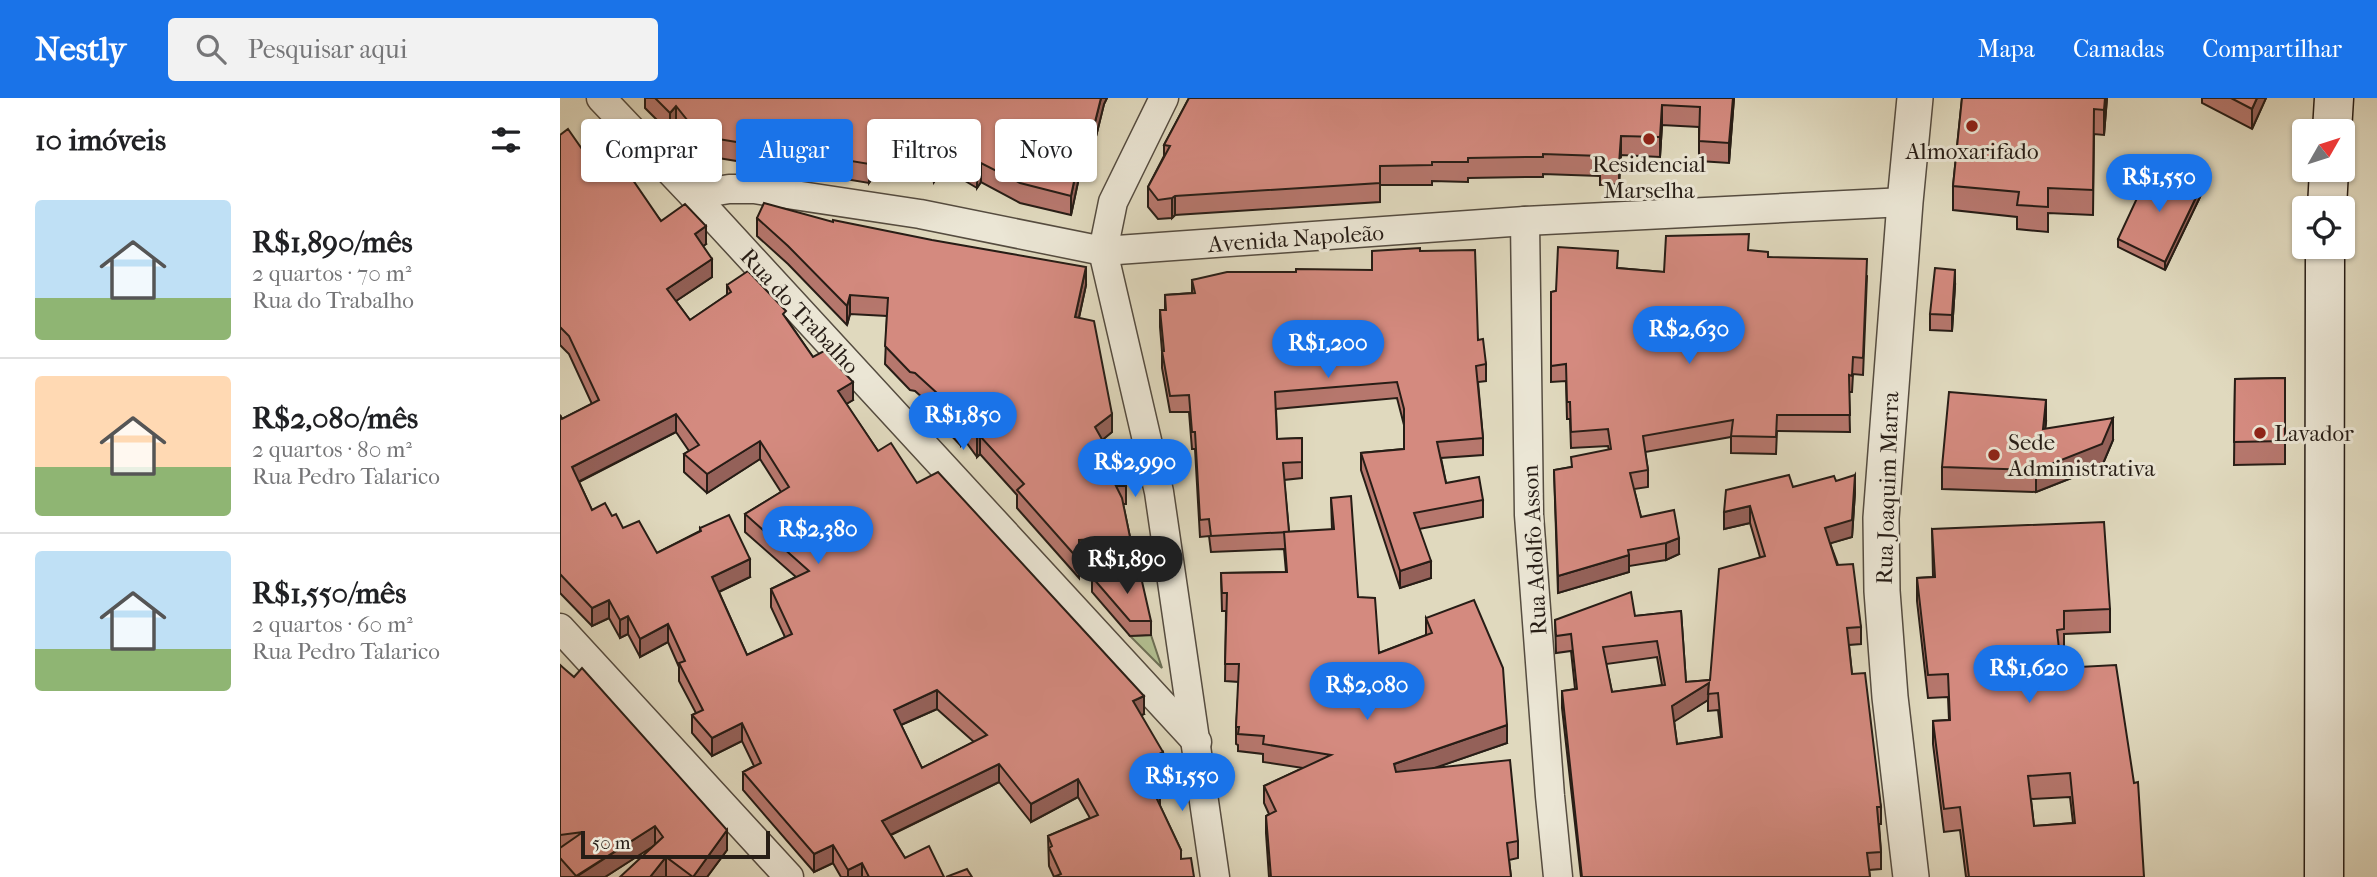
<!DOCTYPE html>
<html lang="pt">
<meta charset="utf-8">
<style>
body{margin:0;font-family:"IM FELL French Canon",serif;background:#f2f2f2;color:#202124;height:100vh;display:flex;flex-direction:column;font-size:26px;white-space:nowrap}
*{box-sizing:border-box;margin:0}
p{font-size:23px;color:#757577}
.icon{flex:none;width:38px;height:38px;fill:none;stroke:currentColor;stroke-width:2;stroke-linecap:round;stroke-linejoin:round}
.map{position:relative;flex:1;overflow:hidden}
.drawer{display:flex;flex-direction:column;background:#fff;width:560px}
.drawer>*{flex:none}
.hud{position:absolute;left:21px;top:21px;width:665px;height:63px;display:flex;gap:14px}
.needle{width:46px;rotate:51deg}
.buttons{position:absolute;left:1732px;top:21px;display:grid;gap:14px}
.buttons a{display:grid;place-items:center;width:63px;height:63px;border-radius:7px;background:#fff;box-shadow:0 2px 5px #0004;font-size:35px}
.scale{position:absolute;left:21px;bottom:18px;width:189px;box-sizing:border-box;padding-left:7px;border:4px solid #271d16;border-top:0;font-size:19px;line-height:24px;white-space:nowrap;color:#271d16;-webkit-text-stroke:5px #ebe6d5;paint-order:stroke}
.price{position:absolute;translate:-50% -60px;padding:0 16px;border-radius:24px;background:#1a73e8;color:#fff;font-size:23px;line-height:46px;filter:drop-shadow(0 2px 4px #0008)}
.price::after{content:'';position:absolute;left:50%;top:42px;width:21px;height:16px;margin-left:-10px;background:inherit;clip-path:polygon(0 0,100% 0,50% 100%)}
.price.active{background:#222;color:#fff}
ul{padding:0;list-style:none}
li{display:flex;align-items:center;gap:21px;height:175px;padding:0 35px}
li+li{border-top:2px solid #e0e0e0}
li span{display:grid;place-items:center;flex:none;width:196px;height:140px;border-radius:7px;color:#555}
li>.icon{margin-inline-start:auto}
span .icon{width:84px;height:84px;fill:#fffc;stroke-width:1}
li b{font-size:30px}
h2{display:flex;justify-content:space-between;align-items:center;height:84px;padding:0 35px;font-size:30px}
.tag{padding:0 24px;border-radius:7px;background:#fff;box-shadow:0 2px 5px #0004;font-size:24px;line-height:63px}
.tag.active{background:#1a73e8;color:#fff}
header{display:flex;align-items:center;gap:42px;box-sizing:border-box;height:98px;padding:0 35px;background:#1a73e8;color:#fff}
header strong{font-size:33px}
nav{display:flex;gap:38px;margin-inline-start:auto;font-size:24px}
.search{width:490px;height:63px;background:#f2f2f2;display:flex;align-items:center;gap:18px;box-sizing:border-box;padding:0 24px;border-radius:7px;color:#757577;font-size:26px}
main{display:flex;flex:1;min-height:0}
.map>svg:first-child{display:block}
.green{fill:#b2bf91;stroke:#6c6e54;stroke-width:2}
.lines{fill:none;stroke-linecap:round;stroke-linejoin:round}
.minor-casing{stroke:#554c40;stroke-width:31}
.tertiary-casing{stroke:#554c40;stroke-width:38}
.secondary-casing{stroke:#271d16;stroke-width:41}
.minor{stroke:#ebe6d5;stroke-width:28}
.tertiary{stroke:#ebe6d5;stroke-width:35}
.secondary{stroke:#ebe6d5;stroke-width:38}
.wall{fill:#b6776d;stroke:#271d16;stroke-width:2;fill-rule:evenodd}
.shaded-wall{fill:#946159;stroke:#271d16;stroke-width:2}
.building{fill:#d48a7f;stroke:#271d16;stroke-width:2;fill-rule:evenodd}
.poi-dot{fill:#8f2418;stroke:#ebe6d5;stroke-width:2.5}
.labels{text-anchor:middle;stroke-width:6;stroke-linejoin:round;paint-order:stroke}
.poi-label{font-size:23px;fill:#271d16;stroke:#ebe6d5}
.street-label{font-size:23px;fill:#271d16;stroke:#ebe6d5}
</style>
<header>
<strong>Nestly</strong>
<div class="search"><svg class="icon" aria-label="search" viewBox="0 0 24 24"><circle cx="10" cy="10" r="6"/><path d="M15 15l6 6"/></svg>Pesquisar aqui</div>
<nav><a>Mapa</a><a>Camadas</a><a>Compartilhar</a></nav>
</header>
<main>
<section class="drawer">
<h2>10 imóveis<svg class="icon" aria-label="filters" viewBox="0 0 24 24"><path d="M4 7h16M4 17h16"/><circle cx="9" cy="7" r="2"/><circle cx="15" cy="17" r="2"/></svg></h2>
<ul>
<li><span style="background:linear-gradient(#bfe0f5 70%,#8fb573 0)"><svg class="icon" aria-label="home" viewBox="0 0 24 24"><path d="M3 11l9-7 9 7M6 9v11h12V9"/></svg></span><div><b>R$1,890/mês</b><p>2 quartos · 70 m²</p><p>Rua do Trabalho</p></div></li>
<li><span style="background:linear-gradient(#ffd9b3 65%,#8fb573 0)"><svg class="icon" aria-label="home" viewBox="0 0 24 24"><path d="M3 11l9-7 9 7M6 9v11h12V9"/></svg></span><div><b>R$2,080/mês</b><p>2 quartos · 80 m²</p><p>Rua Pedro Talarico</p></div></li>
<li><span style="background:linear-gradient(#bfe0f5 70%,#8fb573 0)"><svg class="icon" aria-label="home" viewBox="0 0 24 24"><path d="M3 11l9-7 9 7M6 9v11h12V9"/></svg></span><div><b>R$1,550/mês</b><p>2 quartos · 60 m²</p><p>Rua Pedro Talarico</p></div></li>
</ul>
</section>
<div class="map">
<svg width="1817" height="779" viewBox="0 0 1817 779">
<rect width="100%" height="100%" fill="#e0d9be"/>
<filter id="stains"><feTurbulence type="fractalNoise" baseFrequency=".00286" numOctaves="4"/><feColorMatrix values="0 0 0 0 .2 0 0 0 0 .09 0 0 0 0 .02 0 0 0 .5 -.17"/></filter>
<radialGradient id="worn" r=".72"><stop offset=".6" stop-color="#630" stop-opacity="0"/><stop offset="1" stop-color="#630" stop-opacity=".3"/></radialGradient>
<path class="green" d="M591 537 602 570 570 538Z"/>
<g class="lines">
<g class="minor-casing">
<g id="minor">
<path d="M41 0 133 97 637 644"/>
<path d="M604 0 553 104 543 153 599 394 655 779"/>
<path d="M133 97 169 91H194L360 116 543 153 965 123 1345 104"/>
<path d="M965 123 969 417 990 698 998 779"/>
<path d="M0 530 229 779"/>
</g>
</g>
<g class="tertiary-casing">
<path id="tertiary" d="M1351 779 1330 599 1322 493 1321 420 1345 104 1355 0"/>
</g>
<g class="secondary-casing">
<g id="secondary">
<path d="M1772 33 1774 0"/>
<path d="M1767 110 1769 72"/>
<path d="M1764 779 1765 149"/>
</g>
</g>
<use href="#minor" class="minor"/>
<use href="#tertiary" class="tertiary"/>
<use href="#secondary" class="secondary"/>
</g>
<g class="wall">
<path d="M85 0H547L544 6 528 71 521 70 511 117 460 105 421 84 417 90 390 74 387 78 381 74 374 84 343 65 341 68 326 59 309 85 140 57 116 27 110 35 85 10Z"/>
<path d="M629 0H1174L1169 65 1139 63V29L1102 27 1100 59 1061 57 1059 86 1040 87V78L983 76V79H971L908 80V84L872 83V87H820V104L615 117 612 120 598 121 588 109V89L604 58V47Z"/>
<path d="M1402 0H1547L1544 37 1534 36 1533 117 1488 115V134L1457 131V119L1393 112V88Z"/>
<path d="M1642 0H1706L1692 31 1642 5Z"/>
<path d="M0 37 29 61 62 75 101 123 146 146 143 148 152 179 116 203 130 222 167 197V187L226 220 253 259 293 302 286 306 318 353 357 385 584 616 581 617 603 673 591 679 600 708 621 752 494 779 489 768 488 738 530 720 518 699 471 724 439 684 331 737 345 760 384 779H281L273 765 254 774 183 692V674L194 668 182 643 152 658 132 635V617L136 615 119 583V569L108 544 80 559 68 536 60 540 49 520 32 528 0 495V317L2 321 32 306 9 256 0 247ZM116 334 129 353 124 356V374L147 395 200 361 221 394 185 416V434L236 479 211 491V509L225 539 187 557 159 494 190 479 140 430V433L97 455 63 430 52 418 32 412 19 384ZM377 611 414 644 362 670 341 627Z"/>
<path d="M1640 99 1605 172 1558 149V141Z"/>
<path d="M197 120 273 124 526 187 519 220 552 334 542 342 566 388V406H563L570 439V458L519 460V480L457 410V397L420 356 417 359 406 344 401 348 373 318V309L355 293 350 292 325 266 327 218 290 216 287 227 228 166 197 138Z"/>
<path d="M860 153 918 242 926 266V283L918 284 923 340V357L881 360 886 385 923 402V419L859 431 871 480 840 490 801 372V355L844 351V327L837 300 716 311 717 341 742 340V380L724 382 729 434 772 432 771 400 798 499 819 555 866 537V520L947 645 874 670 958 743V760L949 762 951 779H709L706 735V718L709 716 704 705V688L743 670 703 664V656L678 653V647L676 646V629L679 584 665 583 666 513H662L661 475 726 474 724 451 651 454 649 438 640 439 635 351H632L629 314H610L602 270V253L600 229V212H605V197L632 195V182L736 174 812 172Z"/>
<path d="M1189 153 1208 159 1307 178 1303 277 1293 276 1292 294H1289L1290 334 1217 333 1216 356 1171 355V339L1085 354 1088 372V389L1074 391 1081 419 1119 456 1106 462 1069 468V474L998 495 994 372 1011 369 1049 352 1048 348 1011 350 1010 321H1007L1006 283 991 284V194L996 193 1058 170 1104 174Z"/>
<path d="M1395 188 1392 233 1370 232V216Z"/>
<path d="M1725 280V366L1674 367 1675 281Z"/>
<path d="M1486 324 1485 331 1553 342 1542 368 1476 394 1382 391V369Z"/>
<path d="M1276 383 1295 394 1292 439 1270 445 1301 529V546L1289 547 1292 576 1321 709V726H1319L1321 754V771L1309 772 1310 779H1021L1002 610V593L1015 591 1011 553 996 555 995 522 1075 518 1121 513 1126 584 1150 582 1200 459 1190 425 1164 431V414L1233 389ZM1097 559 1102 587 1052 594 1046 566ZM1148 602V613L1158 612 1161 639 1117 646 1114 623Z"/>
<path d="M1372 431 1550 511V534L1504 536V554L1500 555 1501 570 1584 779H1406L1400 732 1384 734 1373 646V623L1389 622 1388 599 1368 600 1357 503V480L1373 479ZM1510 699 1513 725 1474 728 1471 701Z"/>
<path d="M532 479 591 523V537L570 538 532 494Z"/>
<path d="M0 567 167 752 147 779H106L93 748 45 779H0Z"/>
</g>
<g class="shaded-wall">
<path d="M541 0H547L544 6 528 71V52Z"/>
<path d="M1173 0H1174L1169 65V45Z"/>
<path d="M1545 0H1547L1544 37V12Z"/>
<path d="M1697 0H1706L1692 31V11Z"/>
<path d="M1102 7V27L1100 59V39Z"/>
<path d="M116 8V27L110 35V15Z"/>
<path d="M1061 38V57L1059 86V66Z"/>
<path d="M326 39V59L309 85V66Z"/>
<path d="M343 45V65L341 68V48Z"/>
<path d="M521 50V70L511 117V98Z"/>
<path d="M381 54V74L374 84V65Z"/>
<path d="M390 55V74L387 78V59Z"/>
<path d="M421 65V84L417 90V71Z"/>
<path d="M1640 91V99L1605 172V164Z"/>
<path d="M615 98V117L612 120V100Z"/>
<path d="M146 128V146L135 154V136Z"/>
<path d="M152 161V179L107 209V191Z"/>
<path d="M526 169V187L515 237V219Z"/>
<path d="M1395 172V188L1392 233V217Z"/>
<path d="M290 197V216L287 227V208Z"/>
<path d="M293 284V302L278 311V293Z"/>
<path d="M1486 302V324L1483 353V331Z"/>
<path d="M116 316V334L12 387V369Z"/>
<path d="M552 316V334L535 348V329Z"/>
<path d="M1553 320V342L1542 368 1476 394V372Z"/>
<path d="M406 326V344L401 348V330Z"/>
<path d="M420 338V356L417 359V340Z"/>
<path d="M200 343V361L147 395V376Z"/>
<path d="M1295 377V394L1292 439 1265 447V430Z"/>
<path d="M1190 408V425L1164 431V414Z"/>
<path d="M1119 440V456L1106 462V445Z"/>
<path d="M1069 457V474L998 495V478Z"/>
<path d="M190 461V479L152 497V479Z"/>
<path d="M871 463V480L840 490V473Z"/>
<path d="M49 502V520L32 528V510Z"/>
<path d="M68 518V536L60 540V522Z"/>
<path d="M108 526V544L80 559V541Z"/>
<path d="M1149 585 1148 602 1112 625V608Z"/>
<path d="M377 592V611L334 630V612Z"/>
<path d="M584 598V616L573 621V603Z"/>
<path d="M182 625V643L152 658V640Z"/>
<path d="M947 627V645L834 684V666Z"/>
<path d="M603 654V673L583 683V665Z"/>
<path d="M439 666V684L322 741V723Z"/>
<path d="M518 681V699L471 724V706Z"/>
<path d="M600 697V715L596 699Z"/>
<path d="M95 728V747L45 779H16Z"/>
<path d="M167 732V752L147 779H133Z"/>
<path d="M273 747V765L254 774V756Z"/>
<path d="M106 759V779H90Z"/>
<path d="M302 765V779H288V772Z"/>
</g>
<g class="building">
<path d="M95 0H541L528 52 521 50 511 98 460 85 421 65 417 71 390 55 387 59 381 54 374 65 343 45 341 48 326 39 309 66 140 38 116 8 110 15Z"/>
<path d="M629 0H1173L1169 45 1139 43 1140 9 1102 7 1100 39 1061 38 1059 66 1040 67 1041 58 983 56V59H971L908 60V64H872V67L820 68V85L615 98 612 100 598 102 588 89 610 48 604 47Z"/>
<path d="M1402 0H1545L1544 12 1534 11 1533 92 1488 90V109L1457 107 1459 94 1393 88Z"/>
<path d="M1671 0H1697L1692 11Z"/>
<path d="M8 31 29 61 45 50 62 75 66 72 101 123 125 106 146 128 135 136 152 161 107 191 130 222 171 194 167 187 188 173 226 213 223 216 253 259 264 253 293 284 278 293 318 353 331 345 357 385 378 374 584 598 573 603 603 654 583 665 600 697 596 699 621 752V761L631 760 634 779H494L501 776 489 750 492 748 488 738 538 717 518 681 471 706 439 666 322 723 345 760 369 748 384 779H309L302 765 288 772 273 747 254 756 183 674 201 665 182 625 152 640 132 617 143 612 119 565 125 563 108 526 80 541 68 518 60 522 49 502 32 510 0 476V317L2 321 39 302 9 238 0 229V37ZM116 316 139 347 124 356 147 376 200 343 229 389 185 416 249 473 211 491 232 536 187 557 152 479 190 461 169 417 140 430 141 433 97 455 79 423 63 430 56 416 52 418 45 405 32 412 12 369ZM377 592 427 637 362 670 334 612Z"/>
<path d="M1592 68 1640 91 1605 164 1558 141Z"/>
<path d="M204 105 273 124V122L372 142 526 169 515 219 534 223 552 316 535 329 556 366 561 363 566 388H556L562 400 570 439 519 442V462L457 392 464 386 420 338 417 340 406 326 401 330 373 299 377 295 355 275 350 274 325 248 328 200 290 197 287 208 228 148 197 120Z"/>
<path d="M1189 136 1188 152 1208 154V159L1307 161 1303 260 1293 259 1292 278 1289 277 1290 317H1217L1216 339 1171 338 1173 322 1083 338 1088 372 1070 375 1081 419 1114 412 1119 440 1106 445 1068 452 1069 457 998 478 994 372 1012 369 1011 359 1051 351 1048 331 1011 334 1010 304H1007L1006 266 991 268V194L996 193 998 149 1058 153 1057 170 1104 174 1106 138Z"/>
<path d="M860 150V153L915 152 918 242 923 241 926 266 916 268 923 340 877 344 886 385 919 379 923 402 854 415 871 463 840 473 801 355 844 351V311L837 284 715 294 717 341 742 340V364L723 365 729 434 651 438 649 421 640 422 635 334H632L629 297 610 298 602 253H604L600 212H606L605 197 635 195 632 182 667 174H736V171L812 172V153Z"/>
<path d="M1375 170 1395 172 1392 217 1370 216Z"/>
<path d="M1725 280V343L1674 344 1675 281Z"/>
<path d="M1389 294 1486 302 1483 331 1553 320 1542 346 1476 372 1382 369Z"/>
<path d="M1229 377 1233 389 1274 378 1276 383 1295 377 1292 422 1265 430 1277 467 1293 466 1301 529 1287 530 1292 576 1305 575 1321 709H1317L1321 754 1307 755 1310 779H1022L1002 593 1017 591 1011 536 996 538 995 522 1071 494 1075 518 1121 513 1126 584 1150 582 1159 471 1205 458 1190 408 1164 414 1166 392ZM1097 543 1105 587 1052 594 1043 549ZM1149 585 1148 596 1158 595 1162 639 1117 646 1112 608Z"/>
<path d="M791 398 798 499 815 500 819 555 872 535 866 520 914 502 943 570 947 627 834 666 836 674 950 662 958 743 947 745 951 779H711L706 718 716 713 704 688 771 657 703 646 704 638 678 636 679 629H676L679 566H665L667 495H662L661 475 727 474 724 434 774 431 771 400Z"/>
<path d="M1544 424 1550 511 1504 513V531L1497 532 1501 570 1556 567 1574 685 1578 684 1584 779H1409L1400 709 1384 711 1373 623 1390 622 1388 576 1368 577 1357 480 1375 479 1372 431ZM1510 675 1515 725 1474 728 1468 678Z"/>
<path d="M532 479H581L591 523H570Z"/>
<path d="M0 567 14 579 22 570 167 732 133 779 106 759 90 779H60L103 739 95 728 16 778 0 760V750L23 734 0 737Z"/>
<path d="M407 771 412 779H386Z"/>
</g>
<g class="poi-dot">
<circle cx="1412" cy="28" r="7"/>
<circle cx="1089" cy="41" r="7"/>
<circle cx="1700" cy="335" r="7"/>
<circle cx="1434" cy="357" r="7"/>
</g>
<g class="labels">
<g class="poi-label">
<text x="1412" y="61">Almoxarifado</text>
<text x="1089" y="74">Residencial<tspan x="1089" dy="26">Marselha</tspan></text>
<text x="1714" y="343" text-anchor="start">Lavador</text>
<text x="1448" y="352" text-anchor="start">Sede<tspan x="1448" dy="26">Administrativa</tspan></text>
</g>
<g class="street-label">
<text transform="translate(736 140) rotate(-4)" y="8">Avenida Napoleão</text>
<text transform="translate(240 213) rotate(47)" y="8">Rua do Trabalho</text>
<text transform="translate(1327 390) rotate(-88)" y="8">Rua Joaquim Marra</text>
<text transform="translate(974 452) rotate(-93)" y="8">Rua Adolfo Asson</text>
</g>
</g>
<rect width="100%" height="100%" filter="url(#stains)"/>
<rect width="100%" height="100%" fill="url(#worn)"/>
</svg>
<div class="buttons">
<a><svg class="needle" viewBox="-14 -14 28 28"><path d="M0-13l5 13h-10z" fill="#e53935"/><path d="M0 13l5-13h-10z" fill="#757577"/></svg></a>
<a><svg class="icon" aria-label="locate" viewBox="0 0 24 24"><circle cx="12" cy="12" r="6"/><path d="M12 2v4M12 18v4M2 12h4M18 12h4"/></svg></a>
</div>
<div class="scale">50 m</div>
<b class="price" style="left:1599px;top:116px">R$1,550</b>
<b class="price" style="left:1129px;top:268px">R$2,630</b>
<b class="price" style="left:768px;top:282px">R$1,200</b>
<b class="price" style="left:403px;top:354px">R$1,850</b>
<b class="price" style="left:575px;top:401px">R$2,990</b>
<b class="price" style="left:258px;top:468px">R$2,380</b>
<b class="price active" style="left:567px;top:498px">R$1,890</b>
<b class="price" style="left:1469px;top:607px">R$1,620</b>
<b class="price" style="left:807px;top:624px">R$2,080</b>
<b class="price" style="left:622px;top:715px">R$1,550</b>
<div class="hud">
<a class="tag">Comprar</a>
<a class="tag active">Alugar</a>
<a class="tag">Filtros</a>
<a class="tag">Novo</a>
</div>
</div>
</main>
